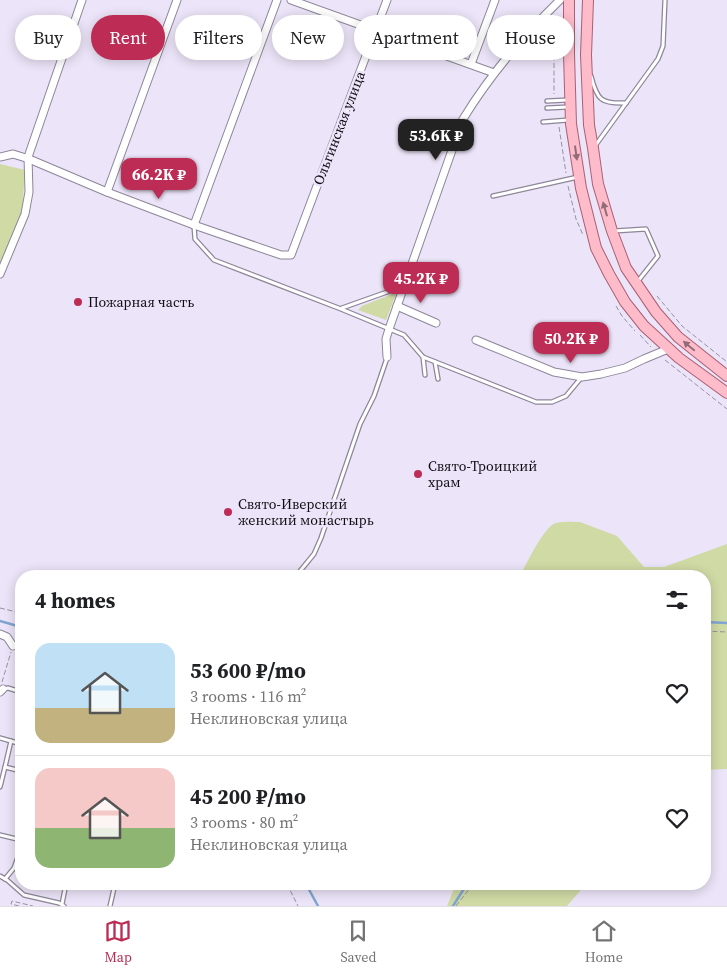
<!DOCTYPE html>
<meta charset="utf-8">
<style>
body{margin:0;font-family:"Source Serif 4",serif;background:#f2f2f2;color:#202124;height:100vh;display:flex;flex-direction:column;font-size:19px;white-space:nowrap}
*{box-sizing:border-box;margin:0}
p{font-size:16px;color:#757577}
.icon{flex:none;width:28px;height:28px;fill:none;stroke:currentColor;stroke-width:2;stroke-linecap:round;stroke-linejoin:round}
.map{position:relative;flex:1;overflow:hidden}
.details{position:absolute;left:15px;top:570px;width:696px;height:320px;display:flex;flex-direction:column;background:#fff;border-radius:20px;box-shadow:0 2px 12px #0003}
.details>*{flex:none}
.guide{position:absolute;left:15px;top:15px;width:698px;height:45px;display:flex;gap:10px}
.price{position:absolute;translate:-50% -42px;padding:0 11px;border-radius:10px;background:#bc2c55;color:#fff;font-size:16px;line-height:32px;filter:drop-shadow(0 1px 2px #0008)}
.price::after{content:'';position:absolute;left:50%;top:30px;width:15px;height:11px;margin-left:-8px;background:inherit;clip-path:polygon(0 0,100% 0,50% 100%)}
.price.selected{background:#222;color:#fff}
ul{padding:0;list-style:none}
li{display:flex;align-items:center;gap:15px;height:125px;padding:0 20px}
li+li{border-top:1px solid #e0e0e0}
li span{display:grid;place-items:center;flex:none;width:140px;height:100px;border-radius:15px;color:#555}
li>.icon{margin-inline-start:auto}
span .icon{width:60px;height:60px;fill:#fffc;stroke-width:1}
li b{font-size:21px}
h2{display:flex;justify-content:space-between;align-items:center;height:60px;padding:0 20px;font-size:21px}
.chip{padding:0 18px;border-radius:22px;background:#fff;box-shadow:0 2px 12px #0003;font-size:18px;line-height:45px}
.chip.selected{background:#bc2c55;color:#fff}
.tab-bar{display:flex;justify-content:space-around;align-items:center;height:70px;border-top:1px solid #e0e0e0;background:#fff;font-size:14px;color:#757577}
.tab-bar a{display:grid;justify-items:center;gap:2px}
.tab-bar .selected{color:#bc2c55}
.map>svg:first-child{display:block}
.green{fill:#d0daa5}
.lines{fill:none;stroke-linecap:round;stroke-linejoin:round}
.stream{stroke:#81a5d3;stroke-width:2.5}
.lane-casing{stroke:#8d8698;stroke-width:5.5}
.street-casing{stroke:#8d8698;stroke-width:9}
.primary-casing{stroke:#aa6073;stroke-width:12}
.path{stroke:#9791a0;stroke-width:1;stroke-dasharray:5 2.5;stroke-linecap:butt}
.lane{stroke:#fff;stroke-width:3}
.street{stroke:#fff;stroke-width:7}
.primary{stroke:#febbca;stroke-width:10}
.oneway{fill:#926c78}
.poi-dot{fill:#bc2c55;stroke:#ece4f8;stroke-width:2}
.labels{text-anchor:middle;stroke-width:5;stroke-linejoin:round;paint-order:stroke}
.street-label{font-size:14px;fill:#0f0c13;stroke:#ece4f8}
.poi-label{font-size:14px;fill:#0f0c13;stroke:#ece4f8;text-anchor:start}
</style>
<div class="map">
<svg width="727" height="906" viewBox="0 0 727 906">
<rect width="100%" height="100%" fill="#ece4f8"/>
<g class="green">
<path d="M0 164 25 170 22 215 0 269Z"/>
<path d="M397 292 386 320 358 310 362 306Z"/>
<path d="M580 522 617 536 644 567H664L727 544V769L705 770V576H520C526 565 544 526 556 523 563 521 573 522 580 522Z"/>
<path d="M456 884H586L567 906H447Z"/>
</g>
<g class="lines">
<g class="stream">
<path d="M0 621 21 627"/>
<path d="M705 622 727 623"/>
<path d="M306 884 318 906"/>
<path d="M453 906 467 884"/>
</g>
<g class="lane-casing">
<g id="lane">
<path d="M591 76C597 100 601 104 626 103"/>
<path d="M547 101 568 100"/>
<path d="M547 108 568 107"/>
<path d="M543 122 568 120"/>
<path d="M595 146 658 59 663 46 665 0"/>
<path d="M493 196 578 177"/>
<path d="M194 226 195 239 214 260 341 309 404 335 423 357 536 402H552L566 396 581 378"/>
<path d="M614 231 646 229 658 256 638 281"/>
<path d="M342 308 404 286"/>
<path d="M423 357 425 375"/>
<path d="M435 362 438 379"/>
<path d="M296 576 314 554 321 538 360 424 374 396 387 358"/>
<path d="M4 689 8 688 21 692"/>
<path d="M0 738 21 744"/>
<path d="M5 767 11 741"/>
<path d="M0 787 5 767 21 771"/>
<path d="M0 835 21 840"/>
<path d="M0 876 7 880 24 895 59 903 64 906"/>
<path d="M5 879 14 868 18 857"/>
<path d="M62 904 66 884"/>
<path d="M110 906 115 884"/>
</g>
</g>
<g class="street-casing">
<g id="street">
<path d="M291 0 494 73"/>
<path d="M471 64 495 0"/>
<path d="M0 157 13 154 29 159 107 192 194 225 281 255H291L387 0"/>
<path d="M107 192 177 0"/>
<path d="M194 225 277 0"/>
<path d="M0 274 25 214 29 192 28 157 82 0"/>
<path d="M397 306 436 323"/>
<path d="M476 340 554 372 582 377 601 374 625 368 644 359 668 349"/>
<path d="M387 357 386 339 389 329 463 119C490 75 523 36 560 0"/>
<path d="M0 634 7 637 13 646"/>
<path d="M0 692 3 689"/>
</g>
</g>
<g class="primary-casing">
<g id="primary">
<path d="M569 0V54L571 124 581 188 596 248 609 274 625 302 644 326 679 358 727 393"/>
<path d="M588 0 586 55 589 125 593 148 598 184 612 231 626 268 656 312 678 337 727 376"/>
</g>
</g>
<g class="path">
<path d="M554 18V94"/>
<path d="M559 127 566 173"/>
<path d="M568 186 576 219 583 235"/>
<path d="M657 296 682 326 727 362"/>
<path d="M616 306 622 316 635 331"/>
<path d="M640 335 651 347"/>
<path d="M665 360 727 409"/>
<path d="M0 608 21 613"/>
<path d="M705 631 727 632"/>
<path d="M16 637 21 620"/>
<path d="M18 653 21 659"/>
<path d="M2 682 11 652"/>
<path d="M287 884 298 906"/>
<path d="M19 906 11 904 12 901 33 906"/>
<path d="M456 906 473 884"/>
</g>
<use href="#lane" class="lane"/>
<use href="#street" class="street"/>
<use href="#primary" class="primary"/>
</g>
<defs><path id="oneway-solid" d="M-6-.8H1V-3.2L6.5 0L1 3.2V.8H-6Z" transform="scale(1.25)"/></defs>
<g class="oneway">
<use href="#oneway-solid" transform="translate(576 153) rotate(82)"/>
<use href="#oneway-solid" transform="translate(605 209) rotate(-106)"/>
<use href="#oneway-solid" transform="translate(689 346) rotate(-140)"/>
</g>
<g class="poi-dot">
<circle cx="78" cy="302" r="5"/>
<circle cx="418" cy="474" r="5"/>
<circle cx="228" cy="512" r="5"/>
</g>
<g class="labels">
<g class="street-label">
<text transform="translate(339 128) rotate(-69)" y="5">Ольгинская улица</text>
</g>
<g class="poi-label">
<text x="88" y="307">Пожарная часть</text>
<text x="428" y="471">Свято-Троицкий<tspan x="428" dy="16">храм</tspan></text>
<text x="238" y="509">Свято-Иверский<tspan x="238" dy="16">женский монастырь</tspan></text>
</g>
</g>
</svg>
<b class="price selected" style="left:436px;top:161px">53.6K ₽</b>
<b class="price" style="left:159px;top:200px">66.2K ₽</b>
<b class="price" style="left:421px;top:304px">45.2K ₽</b>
<b class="price" style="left:571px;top:364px">50.2K ₽</b>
<div class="guide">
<a class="chip">Buy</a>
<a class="chip selected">Rent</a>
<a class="chip">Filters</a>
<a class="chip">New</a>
<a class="chip">Apartment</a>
<a class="chip">House</a>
</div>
<section class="details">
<h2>4 homes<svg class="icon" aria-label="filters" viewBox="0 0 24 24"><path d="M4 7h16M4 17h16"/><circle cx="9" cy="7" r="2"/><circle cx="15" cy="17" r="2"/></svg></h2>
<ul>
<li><span style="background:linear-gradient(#bfe0f5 65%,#c2b280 0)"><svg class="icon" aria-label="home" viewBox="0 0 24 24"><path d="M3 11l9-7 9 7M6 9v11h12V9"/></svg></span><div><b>53 600 ₽/mo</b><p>3 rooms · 116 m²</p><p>Неклиновская улица</p></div><svg class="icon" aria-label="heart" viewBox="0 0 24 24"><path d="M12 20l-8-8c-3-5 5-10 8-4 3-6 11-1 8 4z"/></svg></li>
<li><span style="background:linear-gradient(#f6c9c9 60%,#8fb573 0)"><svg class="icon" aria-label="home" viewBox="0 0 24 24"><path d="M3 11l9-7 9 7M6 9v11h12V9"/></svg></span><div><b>45 200 ₽/mo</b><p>3 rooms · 80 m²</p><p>Неклиновская улица</p></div><svg class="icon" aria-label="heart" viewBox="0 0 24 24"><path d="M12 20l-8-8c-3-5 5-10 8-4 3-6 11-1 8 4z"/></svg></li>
</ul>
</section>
</div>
<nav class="tab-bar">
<a class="selected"><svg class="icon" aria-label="map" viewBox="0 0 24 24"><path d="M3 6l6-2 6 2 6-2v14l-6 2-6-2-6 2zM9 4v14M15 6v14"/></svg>Map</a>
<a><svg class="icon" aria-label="saved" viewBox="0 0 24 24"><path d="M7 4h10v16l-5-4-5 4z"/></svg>Saved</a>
<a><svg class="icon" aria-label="home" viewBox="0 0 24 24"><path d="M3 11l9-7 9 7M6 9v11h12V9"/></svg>Home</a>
</nav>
